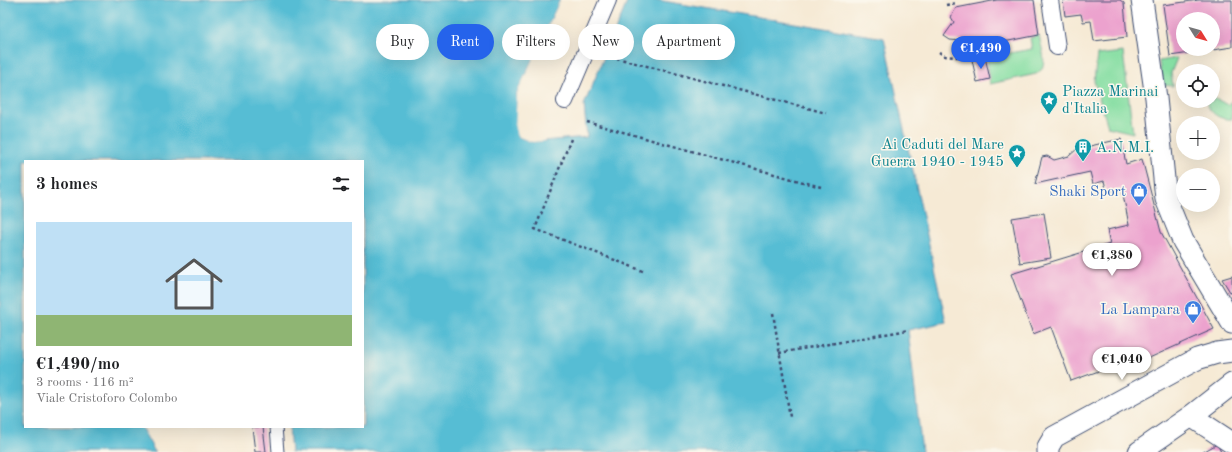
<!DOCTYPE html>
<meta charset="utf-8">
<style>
body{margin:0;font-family:"Old Standard TT",serif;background:#f2f2f2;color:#202124;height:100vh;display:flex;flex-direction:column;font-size:15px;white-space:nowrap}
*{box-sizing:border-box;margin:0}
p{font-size:13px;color:#757577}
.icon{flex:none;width:22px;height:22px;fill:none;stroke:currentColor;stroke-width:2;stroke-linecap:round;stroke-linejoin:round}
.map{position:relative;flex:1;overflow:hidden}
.drawer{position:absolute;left:24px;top:160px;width:340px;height:268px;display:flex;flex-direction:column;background:#fff;border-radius:0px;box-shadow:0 4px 16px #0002}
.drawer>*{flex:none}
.top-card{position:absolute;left:376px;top:24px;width:380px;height:36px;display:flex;gap:8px}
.needle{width:26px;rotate:127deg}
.tools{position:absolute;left:1176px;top:12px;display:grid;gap:8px}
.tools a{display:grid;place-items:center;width:44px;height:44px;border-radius:50%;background:#fff;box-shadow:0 4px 16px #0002;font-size:20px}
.price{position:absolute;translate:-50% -34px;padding:0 9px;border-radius:14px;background:#fff;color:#222;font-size:13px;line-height:26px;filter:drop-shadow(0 1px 2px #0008)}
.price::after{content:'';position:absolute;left:50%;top:24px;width:12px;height:9px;margin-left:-6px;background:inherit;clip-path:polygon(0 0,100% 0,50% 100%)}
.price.current{background:#2563eb;color:#fff}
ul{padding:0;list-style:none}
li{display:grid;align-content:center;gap:8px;height:212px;padding:0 12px}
li span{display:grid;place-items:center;height:124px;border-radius:0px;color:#555}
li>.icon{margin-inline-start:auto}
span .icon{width:72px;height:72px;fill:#fffc;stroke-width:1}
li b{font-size:17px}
h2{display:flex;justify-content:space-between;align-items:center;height:48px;padding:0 12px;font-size:17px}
.chip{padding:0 14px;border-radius:18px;background:#fff;box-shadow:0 4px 16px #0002;font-size:14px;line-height:36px}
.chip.current{background:#2563eb;color:#fff}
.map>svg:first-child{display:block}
.green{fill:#86dea3;stroke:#508680}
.water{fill:#56bdd4;stroke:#387699}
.pier{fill:#f6ead5}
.building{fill:#eca2ce}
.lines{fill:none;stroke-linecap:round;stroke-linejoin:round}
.service-casing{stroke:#3c4b70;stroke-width:13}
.pedestrian-casing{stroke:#3c4b70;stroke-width:18}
.minor-casing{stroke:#3c4b70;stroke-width:23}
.path{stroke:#3c4b70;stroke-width:2.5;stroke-dasharray:3 3;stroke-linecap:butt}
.service{stroke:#fff;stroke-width:11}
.pedestrian{stroke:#fff;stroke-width:16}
.minor{stroke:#fff;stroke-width:21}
.labels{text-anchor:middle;stroke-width:3;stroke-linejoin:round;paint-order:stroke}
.culture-label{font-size:15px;fill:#0d838f;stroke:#fbf7ec;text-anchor:start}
.shop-label{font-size:15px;fill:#366cbe;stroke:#fbf7ec;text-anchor:end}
</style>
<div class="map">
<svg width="1232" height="452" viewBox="0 0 1232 452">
<rect width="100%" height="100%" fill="#fbf7ec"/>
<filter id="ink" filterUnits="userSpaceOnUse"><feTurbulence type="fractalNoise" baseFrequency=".025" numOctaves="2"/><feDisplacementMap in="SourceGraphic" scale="8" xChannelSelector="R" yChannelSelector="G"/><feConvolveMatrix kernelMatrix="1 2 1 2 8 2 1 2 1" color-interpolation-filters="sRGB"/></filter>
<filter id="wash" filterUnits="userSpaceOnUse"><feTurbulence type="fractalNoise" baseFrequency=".012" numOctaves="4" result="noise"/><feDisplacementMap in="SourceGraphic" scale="16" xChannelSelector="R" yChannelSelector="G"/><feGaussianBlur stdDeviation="0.9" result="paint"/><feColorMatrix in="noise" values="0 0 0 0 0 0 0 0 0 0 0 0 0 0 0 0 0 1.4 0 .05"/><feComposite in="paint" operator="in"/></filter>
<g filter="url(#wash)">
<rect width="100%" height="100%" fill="#f6ead5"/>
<g class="green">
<path d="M1039 35C1041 48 1050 67 1036 74L990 84 987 57 1032 49 1030 38Z"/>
<path d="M1123 52 1133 133 1108 127 1094 81 1097 55Z"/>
<path d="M1177 58 1171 73 1173 86 1162 85 1159 61Z"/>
<path d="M1213 98 1229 105 1232 100V119C1221 120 1213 115 1207 106L1208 101H1213Z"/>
</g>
<path class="water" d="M0 0H560L517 93 516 129 519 137 532 142 587 137 584 105 628 0H657L884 38 946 322 908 330 922 452H291L289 427H363V161H25V427H141L155 452H0Z"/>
<path class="pier" d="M560 0H562L519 93 518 129 520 136 532 140 545 139V141L532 142 519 137 515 129 517 93Z"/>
<g id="blocks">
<g class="building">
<path d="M997 0H1034L1039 35 963 50V41L950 40 944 36 954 22 951 17 956 8Z"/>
<path d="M1063 0H1120L1124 3 1127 37 1094 41 1091 21 1083 22 1081 14 1065 16Z"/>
<path d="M1199 0H1232V47L1213 50V19H1183V49L1211 50 1170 56 1163 5Z"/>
<path d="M985 57 990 79 977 82 972 60Z"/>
<path d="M1121 139 1126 164 1142 159 1161 232 1214 329 1138 363 1133 351 1103 358 1107 368 1071 381 1051 327 1033 334 1011 274 1110 244 1107 230 1129 225 1122 189 1107 192 1104 181 1093 184 1090 172 1035 184 1042 157 1047 156 1054 160 1069 156 1077 149Z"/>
<path d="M1044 213 1051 258 1020 263 1012 218Z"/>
<path d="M1232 276V295L1222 279Z"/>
<path d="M252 427H263L266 452H255Z"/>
<path d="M1217 444 1221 452H1203Z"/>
</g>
</g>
</g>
<g filter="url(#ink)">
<use href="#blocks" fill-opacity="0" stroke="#3c4b70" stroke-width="1"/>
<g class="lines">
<g class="service-casing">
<path id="service" d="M276 427 278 452"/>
</g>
<g class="pedestrian-casing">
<g id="pedestrian">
<path d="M1050 0 1057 47"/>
<path d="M565 101 608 0"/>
</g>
</g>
<g class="minor-casing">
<g id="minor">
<path d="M1142 0 1156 98 1166 199 1183 241 1232 323"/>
<path d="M1191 416 1232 443"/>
<path d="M1048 452V447L1054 437 1197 359 1217 353 1232 351"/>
<path d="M1139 452 1191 416 1232 384"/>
</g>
</g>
<g class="path">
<path d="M946 5 956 3"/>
<path d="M939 52 945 56 956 57 1008 48"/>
<path d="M605 55 826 113"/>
<path d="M587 122 821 187"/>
<path d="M571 139 535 229 643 271"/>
<path d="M773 313 790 417"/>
<path d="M779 353 908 330"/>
</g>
<use href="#service" class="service"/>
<use href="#pedestrian" class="pedestrian"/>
<use href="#minor" class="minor"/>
</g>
</g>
<defs>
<g id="sight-pin" transform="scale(0.9)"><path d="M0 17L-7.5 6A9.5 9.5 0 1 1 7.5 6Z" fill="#0f9aa8" stroke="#fbf7ec"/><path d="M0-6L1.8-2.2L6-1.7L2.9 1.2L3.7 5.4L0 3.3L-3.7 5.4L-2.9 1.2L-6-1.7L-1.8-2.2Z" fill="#fff"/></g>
<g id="building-pin" transform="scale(0.9)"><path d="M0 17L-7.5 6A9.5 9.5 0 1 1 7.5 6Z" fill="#0f9aa8" stroke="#fbf7ec"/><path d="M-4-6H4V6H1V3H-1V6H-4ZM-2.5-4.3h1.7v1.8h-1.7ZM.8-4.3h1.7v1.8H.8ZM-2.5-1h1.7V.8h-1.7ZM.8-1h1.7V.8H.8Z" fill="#fff"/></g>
<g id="shop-pin" transform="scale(0.9)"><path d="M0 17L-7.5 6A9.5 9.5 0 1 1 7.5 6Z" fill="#3f7fe0" stroke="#fbf7ec"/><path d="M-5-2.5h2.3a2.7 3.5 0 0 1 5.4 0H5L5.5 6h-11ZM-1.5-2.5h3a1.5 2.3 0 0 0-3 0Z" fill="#fff"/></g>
</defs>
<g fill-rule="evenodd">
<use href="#sight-pin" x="1049" y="100"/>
<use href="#building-pin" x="1083" y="147"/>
<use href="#sight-pin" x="1017" y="153"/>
<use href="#shop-pin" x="1139" y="191"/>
<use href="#shop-pin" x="1193" y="309"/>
</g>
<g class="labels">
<g class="culture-label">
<text x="1062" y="96">Piazza Marinai<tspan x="1062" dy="17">d'Italia</tspan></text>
<text x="1004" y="149" text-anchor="end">Ai Caduti del Mare<tspan x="1004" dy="17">Guerra 1940 - 1945</tspan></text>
<text x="1096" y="152">A.N.M.I.</text>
</g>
<g class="shop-label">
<text x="1126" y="196">Shaki Sport</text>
<text x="1180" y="314">La Lampara</text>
</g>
</g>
</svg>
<div class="tools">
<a><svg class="needle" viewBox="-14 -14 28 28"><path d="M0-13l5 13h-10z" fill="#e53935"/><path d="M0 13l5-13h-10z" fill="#757577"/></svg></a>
<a><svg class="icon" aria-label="locate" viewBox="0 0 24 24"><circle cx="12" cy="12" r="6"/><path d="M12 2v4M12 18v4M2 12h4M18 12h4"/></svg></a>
<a>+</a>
<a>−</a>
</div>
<b class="price current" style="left:981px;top:70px">€1,490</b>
<b class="price" style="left:1112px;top:277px">€1,380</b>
<b class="price" style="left:1122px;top:381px">€1,040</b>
<div class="top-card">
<a class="chip">Buy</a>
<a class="chip current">Rent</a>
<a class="chip">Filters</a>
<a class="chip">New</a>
<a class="chip">Apartment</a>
</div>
<section class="drawer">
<h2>3 homes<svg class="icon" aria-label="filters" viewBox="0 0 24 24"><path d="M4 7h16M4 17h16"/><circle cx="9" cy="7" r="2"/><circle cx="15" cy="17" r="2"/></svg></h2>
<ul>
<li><span style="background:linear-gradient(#bfe0f5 75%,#8fb573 0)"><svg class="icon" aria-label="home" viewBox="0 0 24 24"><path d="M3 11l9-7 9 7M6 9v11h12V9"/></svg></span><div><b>€1,490/mo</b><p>3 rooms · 116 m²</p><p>Viale Cristoforo Colombo</p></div></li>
</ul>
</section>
</div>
